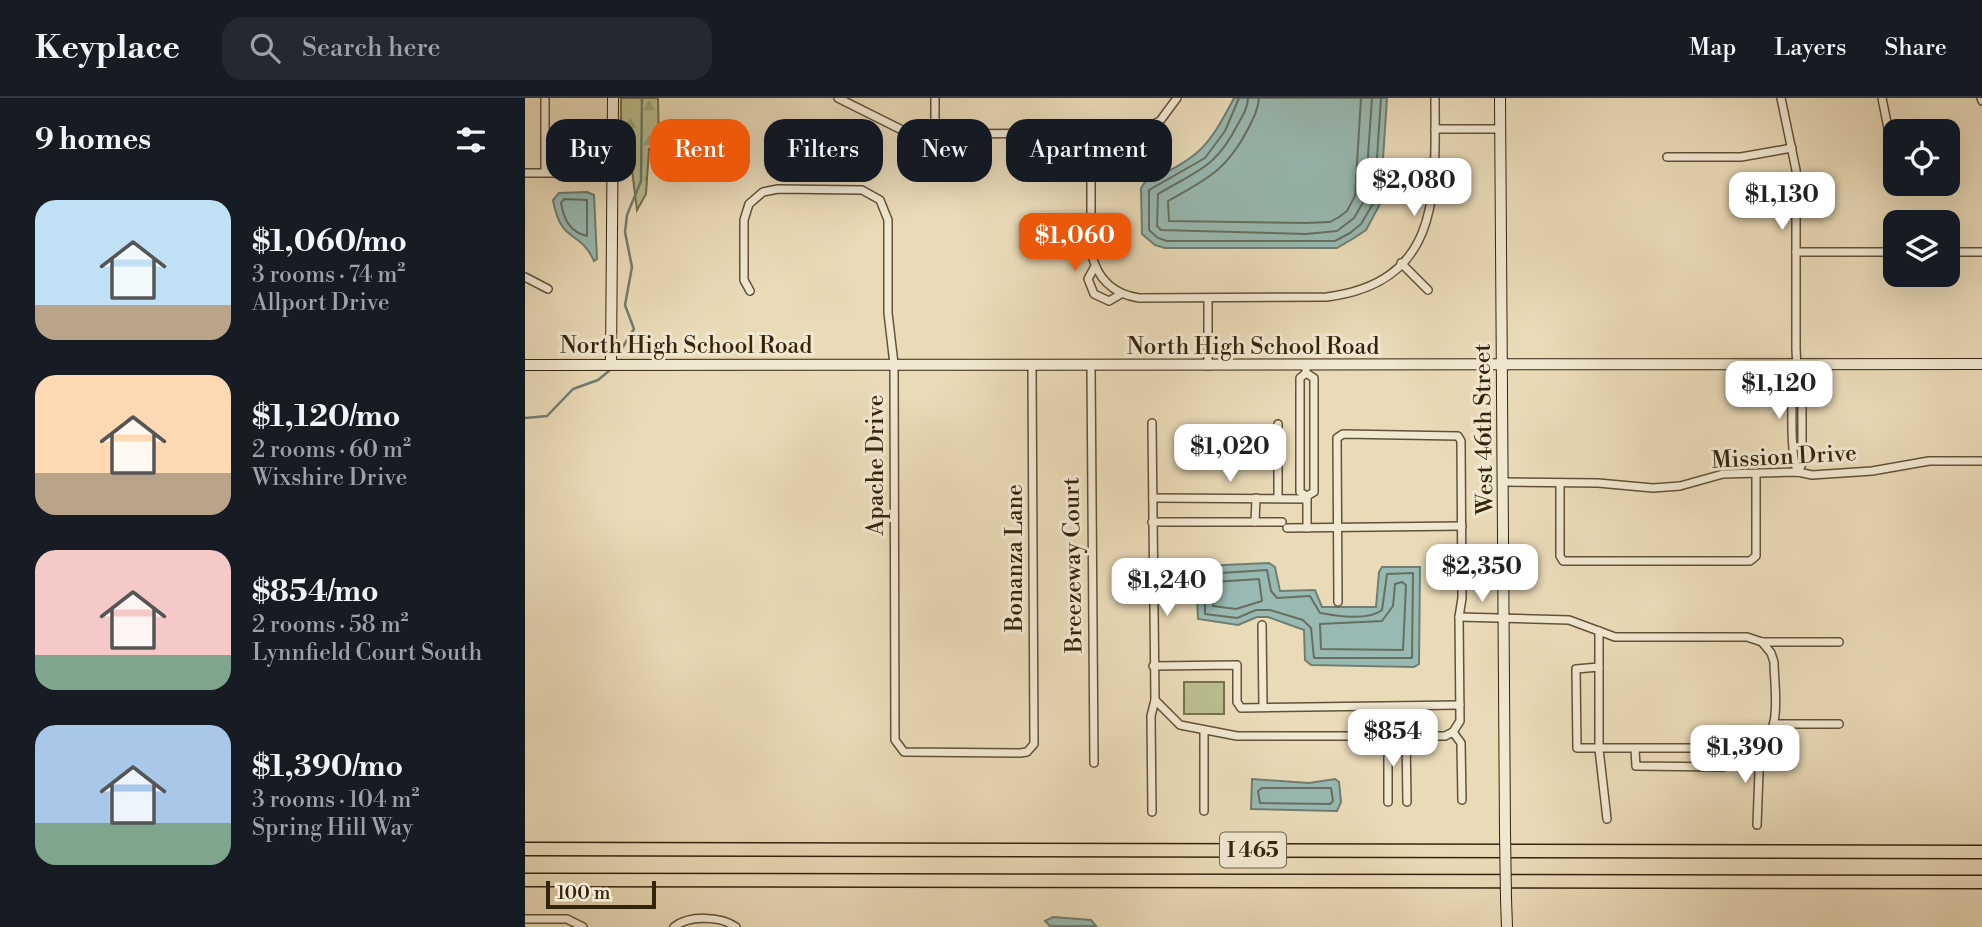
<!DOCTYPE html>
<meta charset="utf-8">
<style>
body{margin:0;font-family:"Libre Bodoni",serif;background:#242831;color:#f1f3f6;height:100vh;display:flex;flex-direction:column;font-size:26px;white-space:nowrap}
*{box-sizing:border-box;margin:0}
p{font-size:23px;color:#9ea1a6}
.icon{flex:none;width:38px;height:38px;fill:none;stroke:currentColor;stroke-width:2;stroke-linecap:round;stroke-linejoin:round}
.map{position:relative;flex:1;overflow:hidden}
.panel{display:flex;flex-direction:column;background:#171b24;width:525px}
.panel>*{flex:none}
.top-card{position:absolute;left:21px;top:21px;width:665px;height:63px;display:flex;gap:14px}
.buttons{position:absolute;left:1358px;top:21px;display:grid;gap:14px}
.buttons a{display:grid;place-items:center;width:77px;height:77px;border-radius:14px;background:#171b24;box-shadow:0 7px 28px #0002;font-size:35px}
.scale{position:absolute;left:21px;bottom:18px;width:110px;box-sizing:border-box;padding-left:7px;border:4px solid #34240c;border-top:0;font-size:19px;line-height:24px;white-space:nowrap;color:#34240c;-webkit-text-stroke:5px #f1e8d1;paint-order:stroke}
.price{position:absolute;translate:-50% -60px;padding:0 16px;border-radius:14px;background:#fff;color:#222;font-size:23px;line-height:46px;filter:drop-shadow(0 2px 4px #0008)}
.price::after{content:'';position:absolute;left:50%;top:42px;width:21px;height:16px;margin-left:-10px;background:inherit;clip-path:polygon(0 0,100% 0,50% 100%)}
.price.on{background:#ea580c;color:#fff}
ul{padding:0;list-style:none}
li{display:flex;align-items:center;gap:21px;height:175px;padding:0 35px}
li span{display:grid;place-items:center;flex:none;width:196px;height:140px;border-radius:21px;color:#555}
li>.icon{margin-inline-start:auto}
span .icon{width:84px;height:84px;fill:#fffc;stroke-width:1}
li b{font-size:30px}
h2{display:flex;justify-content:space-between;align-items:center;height:84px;padding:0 35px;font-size:30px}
.tag{padding:0 24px;border-radius:21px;background:#171b24;box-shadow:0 7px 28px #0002;font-size:24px;line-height:63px}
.tag.on{background:#ea580c;color:#fff}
header{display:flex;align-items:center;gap:42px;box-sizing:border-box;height:98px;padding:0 35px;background:#171b24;border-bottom:2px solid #363941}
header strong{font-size:33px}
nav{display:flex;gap:38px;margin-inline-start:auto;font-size:24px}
.search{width:490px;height:63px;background:#242831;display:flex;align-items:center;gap:18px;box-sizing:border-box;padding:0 24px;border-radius:21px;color:#9ea1a6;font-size:26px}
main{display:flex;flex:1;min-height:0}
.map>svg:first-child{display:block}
.green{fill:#babf8d;stroke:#77724c;stroke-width:2}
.forest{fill:url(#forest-firs);stroke:#77724c;stroke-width:2}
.water{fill:#98bab3;stroke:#707e70;stroke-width:2}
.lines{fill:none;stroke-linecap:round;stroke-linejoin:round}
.shore{stroke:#666f60;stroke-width:2}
.stream{stroke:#707e70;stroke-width:2.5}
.street-casing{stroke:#625237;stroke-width:10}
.secondary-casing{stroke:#34240c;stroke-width:12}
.highway-casing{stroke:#34240c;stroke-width:15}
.street{stroke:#f1e8d1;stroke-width:7}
.secondary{stroke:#f1e8d1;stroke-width:10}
.highway{stroke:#eadbb8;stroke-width:12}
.secondary-bridge-casing{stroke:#34240c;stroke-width:12;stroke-linecap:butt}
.secondary-bridge{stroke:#f1e8d1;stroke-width:10}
.labels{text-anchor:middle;stroke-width:6;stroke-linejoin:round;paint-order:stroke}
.shield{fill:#f1e8d1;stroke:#6d5f47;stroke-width:2}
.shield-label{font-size:21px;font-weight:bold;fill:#34240c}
.street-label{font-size:23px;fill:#34240c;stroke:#f1e8d1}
</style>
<header>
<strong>Keyplace</strong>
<div class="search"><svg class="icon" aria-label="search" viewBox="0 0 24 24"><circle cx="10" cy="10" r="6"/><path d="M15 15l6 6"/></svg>Search here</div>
<nav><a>Map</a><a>Layers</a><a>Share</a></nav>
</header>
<main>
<section class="panel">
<h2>9 homes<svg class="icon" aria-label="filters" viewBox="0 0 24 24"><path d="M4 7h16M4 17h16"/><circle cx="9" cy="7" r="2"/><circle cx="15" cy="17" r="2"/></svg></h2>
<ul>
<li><span style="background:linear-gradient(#bfe0f5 75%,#b9a48a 0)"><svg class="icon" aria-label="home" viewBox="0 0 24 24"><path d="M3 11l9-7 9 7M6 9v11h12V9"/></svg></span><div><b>$1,060/mo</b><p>3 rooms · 74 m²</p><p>Allport Drive</p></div></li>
<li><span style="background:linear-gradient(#ffd9b3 70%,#b9a48a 0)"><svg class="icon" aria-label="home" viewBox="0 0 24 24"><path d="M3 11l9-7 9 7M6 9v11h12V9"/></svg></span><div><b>$1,120/mo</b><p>2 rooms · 60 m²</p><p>Wixshire Drive</p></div></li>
<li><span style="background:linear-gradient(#f6c9c9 75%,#7fa58c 0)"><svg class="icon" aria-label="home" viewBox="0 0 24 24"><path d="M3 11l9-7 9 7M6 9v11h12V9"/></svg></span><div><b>$854/mo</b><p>2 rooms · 58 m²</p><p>Lynnfield Court South</p></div></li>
<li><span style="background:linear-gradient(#a9c7e8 70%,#7fa58c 0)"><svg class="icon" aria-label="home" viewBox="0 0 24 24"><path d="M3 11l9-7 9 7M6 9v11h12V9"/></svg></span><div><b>$1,390/mo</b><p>3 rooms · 104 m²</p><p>Spring Hill Way</p></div></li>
</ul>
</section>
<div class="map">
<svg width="1457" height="829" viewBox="0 0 1457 829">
<defs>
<pattern id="forest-firs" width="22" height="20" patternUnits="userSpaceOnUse" patternTransform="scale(1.75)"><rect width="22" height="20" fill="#babf8d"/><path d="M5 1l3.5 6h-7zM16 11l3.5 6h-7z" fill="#a0a478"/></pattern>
</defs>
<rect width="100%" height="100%" fill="#eadbb8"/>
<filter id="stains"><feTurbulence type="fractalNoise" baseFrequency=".00286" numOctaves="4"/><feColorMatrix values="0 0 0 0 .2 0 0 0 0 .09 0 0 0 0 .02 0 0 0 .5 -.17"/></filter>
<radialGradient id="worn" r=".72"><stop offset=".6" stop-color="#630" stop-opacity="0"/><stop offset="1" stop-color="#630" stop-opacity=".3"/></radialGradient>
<rect class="green" x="659" y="584" width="40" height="32"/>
<path class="forest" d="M96 0H133L134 51H124L121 96 112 112 107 72 96 46Z"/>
<g class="water">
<path d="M709 0H862L855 106 841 132 829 140 812 150H640L630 147 617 136 616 90 620 84C673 60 682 52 709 0Z"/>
<path d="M62 94 69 97 72 161 69 163C55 131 36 147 28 102L34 95Z"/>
<path d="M744 465 750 469 755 493 790 492 797 509H851L854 474 857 469H895L894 566 889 569 786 567 780 562 779 532 743 519H732L713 527 673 521 671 474 676 468Z"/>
<path d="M727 681 784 685 810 681 814 684 816 704 812 713 726 711Z"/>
<path d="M528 819 566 822 571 828H525L520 823Z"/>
</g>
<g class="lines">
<g class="shore">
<path d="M714 0 700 33 680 60 624 92V132L633 140 642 143H810L825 135 836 126 849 104 856 0"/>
<path d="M723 0C723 9 718 17 713 26 690 71 673 72 633 96L632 128 636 132 781 136 812 133 829 120 840 101 847 0"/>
<path d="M734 0C733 12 728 21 723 31 702 72 682 81 643 103L644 123 781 125 805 124 814 119 822 113 830 98 836 0"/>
<path d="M39 101 62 102V138C45 134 39 122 36 105Z"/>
<path d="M742 472 746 493 752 500 785 498 795 515C812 518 843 523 857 512L862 476 888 475 887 560H789L786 530 778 522 745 512H731L712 520 680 516V476Z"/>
<path d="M734 481 737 503 711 511 688 508 689 484Z"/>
<path d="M877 484 881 487 878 552 796 551 795 526 857 523 868 508 870 486Z"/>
<path d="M737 690H806L808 703 805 706 735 705 733 693Z"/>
</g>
<g class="stream">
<path d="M94 255 109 231 100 207 107 169 100 134 102 117 116 83 117 0"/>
<path d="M0 320 22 318 48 291 73 282 84 273"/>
</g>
<g class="street-casing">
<g id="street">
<path d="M313 0 379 33 410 36 611 35 635 23 652 0"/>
<path d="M410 0V36"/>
<path d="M1256 0 1271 72V251L1272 271 1277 280V366L1273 374"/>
<path d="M1357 0 1368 55"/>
<path d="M1456 0 1457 3"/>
<path d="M910 31H975"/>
<path d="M566 36V153C571 179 587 196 614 200L802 199C919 184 910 90 910 0"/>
<path d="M1142 59H1216L1267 50"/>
<path d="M20 73V0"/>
<path d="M0 75H88"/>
<path d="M1271 154H1370"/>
<path d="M1423 154H1457"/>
<path d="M876 165 903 192"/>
<path d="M569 170 563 181 569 196 584 203 596 196"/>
<path d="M0 179 23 191"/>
<path d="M225 193 219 182V122L224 106 238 94 253 91 337 92 355 102 363 122V215L369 266 370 642 379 654 495 655 502 654 509 646 507 268"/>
<path d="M683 200V268"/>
<path d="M566 268 569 665"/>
<path d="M781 271V275L775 280V394L782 398"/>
<path d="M1272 271C1265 285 1265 361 1273 374"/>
<path d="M781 275 789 280V394L782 398V430"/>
<path d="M627 325 630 602 626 618 627 714"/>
<path d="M979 384 1073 385 1128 390 1155 388 1198 376 1273 374 1287 377 1347 373 1404 363H1457"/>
<path d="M1035 385V458L1038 463H1225L1231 458V376"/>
<path d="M628 400 782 401"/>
<path d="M753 400V326"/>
<path d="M627 424H757"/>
<path d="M730 424 731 400"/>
<path d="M762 430 937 428"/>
<path d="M813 504 812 340 818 336 933 338 936 343 937 500 934 519 935 623 928 634"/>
<path d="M934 519 1044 522 1090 539H1222L1237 544H1314"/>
<path d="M737 527 738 609"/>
<path d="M1074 533V651L1082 721"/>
<path d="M628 568 712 567V604L716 610 935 607"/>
<path d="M1074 569 1051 571 1052 650H1227C1260 641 1249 591 1249 564L1246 555 1237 544"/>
<path d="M630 602 655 627 712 638H920L928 634"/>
<path d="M1249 626H1314"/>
<path d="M679 632V713"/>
<path d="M928 634 936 645 937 702"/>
<path d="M863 638V704"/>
<path d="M881 638 882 704"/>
<path d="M1110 651 1111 668 1198 669 1199 650"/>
<path d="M1232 727 1235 647"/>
<path d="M0 821H42L58 829"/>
<path d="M149 829C164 817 196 818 211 829"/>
</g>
</g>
<g class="secondary-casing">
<g id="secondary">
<path d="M975 0 980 734"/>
<path d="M86 266 88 0"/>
<path d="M0 267 1457 266"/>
<path d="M981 800 982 829"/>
</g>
</g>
<g class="highway-casing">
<g id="highway">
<path d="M0 751 1457 754"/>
<path d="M0 782 1457 784"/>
</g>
</g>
<use href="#street" class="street"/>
<use href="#secondary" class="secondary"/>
<use href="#highway" class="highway"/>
<g class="secondary-bridge-casing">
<path id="secondary-bridge" d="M980 734 981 800"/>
</g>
<use href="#secondary-bridge" class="secondary-bridge"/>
</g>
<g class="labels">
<rect class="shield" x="695" y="734.5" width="66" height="35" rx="5"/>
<g class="shield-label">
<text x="728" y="759">I 465</text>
</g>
<g class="street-label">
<text x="161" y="255">North High School Road</text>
<text x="728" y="256">North High School Road</text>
<text transform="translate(958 331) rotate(-91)" y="8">West 46th Street</text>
<text transform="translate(1259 358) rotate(-3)" y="8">Mission Drive</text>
<text transform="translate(350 367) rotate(-90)" y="8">Apache Drive</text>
<text transform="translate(489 460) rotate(-90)" y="8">Bonanza Lane</text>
<text transform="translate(547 467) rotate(-91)" y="8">Breezeway Court</text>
</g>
</g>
<rect width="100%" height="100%" filter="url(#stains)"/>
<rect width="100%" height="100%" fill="url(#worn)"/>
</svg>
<div class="buttons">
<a><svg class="icon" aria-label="locate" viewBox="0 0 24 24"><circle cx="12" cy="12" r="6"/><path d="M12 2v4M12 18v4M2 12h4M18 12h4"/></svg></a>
<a><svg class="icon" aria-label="layers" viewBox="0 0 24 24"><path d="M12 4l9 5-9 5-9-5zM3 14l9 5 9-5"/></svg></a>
</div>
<div class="scale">100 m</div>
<b class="price" style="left:889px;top:120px">$2,080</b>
<b class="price" style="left:1257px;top:134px">$1,130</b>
<b class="price on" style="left:550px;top:175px">$1,060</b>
<b class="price" style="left:1254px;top:323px">$1,120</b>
<b class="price" style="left:705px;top:386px">$1,020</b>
<b class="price" style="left:957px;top:506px">$2,350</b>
<b class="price" style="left:642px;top:520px">$1,240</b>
<b class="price" style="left:868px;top:671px">$854</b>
<b class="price" style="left:1220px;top:687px">$1,390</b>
<div class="top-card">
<a class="tag">Buy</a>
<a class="tag on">Rent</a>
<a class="tag">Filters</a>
<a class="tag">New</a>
<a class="tag">Apartment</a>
</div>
</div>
</main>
